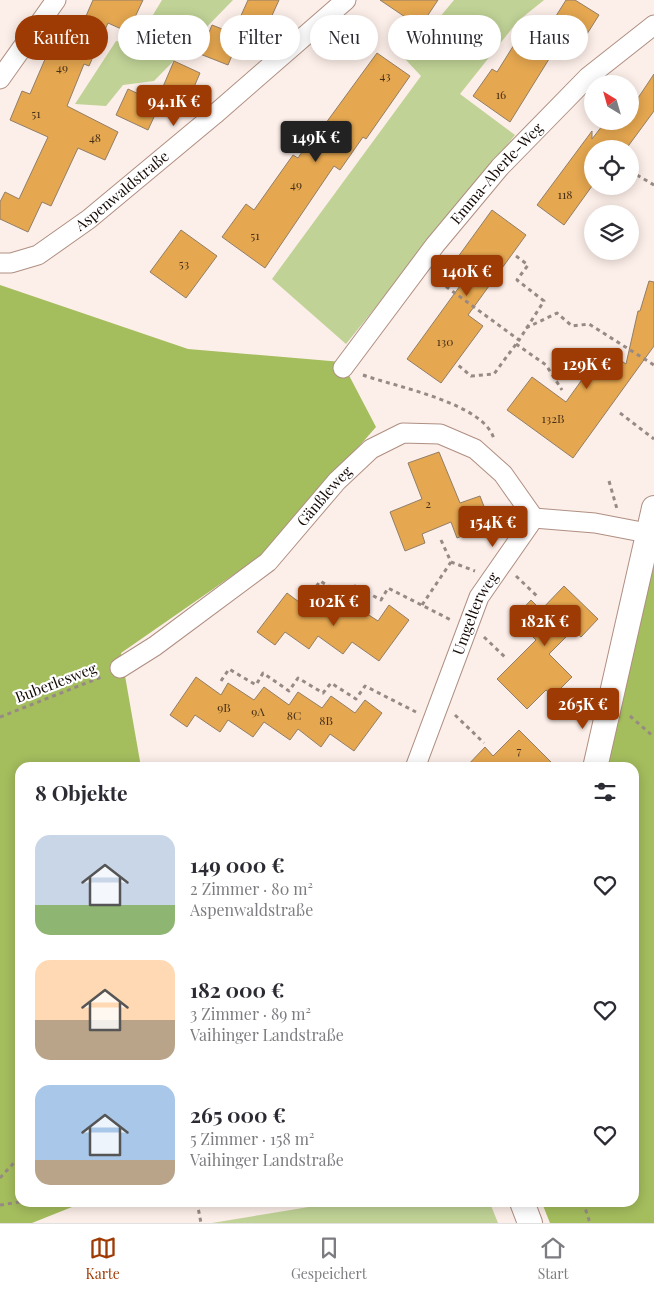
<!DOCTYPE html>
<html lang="de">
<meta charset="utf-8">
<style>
body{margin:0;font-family:"Playfair Display",serif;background:#f2f2f3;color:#2b2b33;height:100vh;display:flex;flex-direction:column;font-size:19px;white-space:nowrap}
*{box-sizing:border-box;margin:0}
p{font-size:16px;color:#7c7c81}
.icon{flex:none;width:28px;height:28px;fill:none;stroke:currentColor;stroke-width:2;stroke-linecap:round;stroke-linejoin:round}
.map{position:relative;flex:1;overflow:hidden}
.panel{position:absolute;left:15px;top:762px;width:624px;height:445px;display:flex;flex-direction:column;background:#fff;border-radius:15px;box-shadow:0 2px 12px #0003}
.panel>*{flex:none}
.top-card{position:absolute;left:15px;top:15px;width:625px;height:45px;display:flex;gap:10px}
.needle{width:32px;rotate:323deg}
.tools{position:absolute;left:584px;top:75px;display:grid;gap:10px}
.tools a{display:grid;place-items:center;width:55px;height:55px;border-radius:50%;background:#fff;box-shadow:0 2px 12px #0003;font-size:25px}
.price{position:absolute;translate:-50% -42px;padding:0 11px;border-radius:5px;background:#9e3a03;color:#fff;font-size:16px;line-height:32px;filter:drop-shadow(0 1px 2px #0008)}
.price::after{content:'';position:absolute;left:50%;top:30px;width:15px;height:11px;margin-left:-8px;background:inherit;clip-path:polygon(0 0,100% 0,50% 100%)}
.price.active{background:#222;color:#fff}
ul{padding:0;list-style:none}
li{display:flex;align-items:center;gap:15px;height:125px;padding:0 20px}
li span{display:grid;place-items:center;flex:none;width:140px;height:100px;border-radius:15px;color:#555}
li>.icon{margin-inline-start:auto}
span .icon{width:60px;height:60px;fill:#fffc;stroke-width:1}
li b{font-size:21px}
h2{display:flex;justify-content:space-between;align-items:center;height:60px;padding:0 20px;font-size:21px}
.tag{padding:0 18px;border-radius:22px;background:#fff;box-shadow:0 2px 12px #0003;font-size:18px;line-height:45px}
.tag.active{background:#9e3a03;color:#fff}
.dock{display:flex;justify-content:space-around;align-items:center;height:70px;border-top:1px solid #e1e1e2;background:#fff;font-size:14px;color:#7c7c81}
.dock a{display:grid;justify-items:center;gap:2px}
.dock .active{color:#9e3a03}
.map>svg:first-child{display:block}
.green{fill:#c0d296}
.forest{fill:#a4bd5d}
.building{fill:#e5a750;stroke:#927e66}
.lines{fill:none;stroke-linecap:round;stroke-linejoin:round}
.minor-casing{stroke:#af8f82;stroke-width:21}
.tertiary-casing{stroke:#af8f82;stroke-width:26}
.path{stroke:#978a85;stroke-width:3;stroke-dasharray:4 4;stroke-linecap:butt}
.minor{stroke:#fff;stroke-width:19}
.tertiary{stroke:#fff;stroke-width:24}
.labels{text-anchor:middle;stroke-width:4.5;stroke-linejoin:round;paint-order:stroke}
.number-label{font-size:12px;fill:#483018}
.street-label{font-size:15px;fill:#140905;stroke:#fff}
</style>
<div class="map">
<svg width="654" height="1223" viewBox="0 0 654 1223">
<rect width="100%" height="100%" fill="#fceee8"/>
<g class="green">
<path d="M162 0H233L154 81 123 85 106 106 75 104 116 41 136 43Z"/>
<path d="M454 0H544L518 21 460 94 515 135 346 344 272 279 421 76 405 59Z"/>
<path d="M333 1203H490L498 1223H212Z"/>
</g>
<g class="forest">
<path d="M0 285 188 349 342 362 376 427 265 553 121 653 141 767 20 768V1202L82 1203 32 1223H0Z"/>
<path d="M654 553V1223H550L542 1203 634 1202V768L602 767Z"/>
</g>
<g class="building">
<path d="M93 0H143L128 32 108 23 89 66 84 64 67 106 118 132 105 160 78 148 51 206 42 202 28 232 0 219V202L5 192 19 199 48 137 10 120 22 91 30 94 49 50 54 52 65 26 79 32Z"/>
<path d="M248 0H279L265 31 239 20Z"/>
<path d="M380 0H438L420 27Z"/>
<path d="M566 0H575L599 15 587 34 580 30 563 57 554 51 510 122 473 96 492 69 497 72 517 40 527 45 543 19 551 24Z"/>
<path d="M212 25 240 36 228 65 200 54Z"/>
<path d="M377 53 410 76 366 139 363 137 340 170 334 166 265 268 222 237 246 204 254 210 293 155 298 158 320 125 323 127Z"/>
<path d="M174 61 200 73 188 101 162 89Z"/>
<path d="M654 74V111L626 149H592V186L564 225 537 205 592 131V139L606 121H630V110Z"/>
<path d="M128 89 160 104 148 130 116 115Z"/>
<path d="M492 210 526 235 468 315 483 326 441 383 407 359 465 279 450 268Z"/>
<path d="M181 230 217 256 186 298 150 272Z"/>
<path d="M649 281 654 282V346L573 458 507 410 532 377 566 402 604 349 626 364 638 311H640Z"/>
<path d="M439 452 460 503 480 496 491 525 457 538 451 522 422 534 425 543 405 551 390 512 422 499 408 463Z"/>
<path d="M564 586 598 619 581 637 573 630 549 654 572 677 553 696 546 690 527 709 497 679 536 640 514 618 531 600 541 610Z"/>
<path d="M287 593 311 611 319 599 343 616 352 604 378 621 389 605 409 620 379 661 352 642 343 654 318 636 309 649 285 632 275 645 257 632Z"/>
<path d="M196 677 221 695 228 683 254 700 264 687 289 705 298 692 322 708 331 696 355 713 365 700 382 713 354 751 330 734 321 747 298 729 290 740 264 722 253 737 228 720 220 732 195 715 187 727 170 715Z"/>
<path d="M519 730 557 768H465L485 747 493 756Z"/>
</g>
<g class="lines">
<g class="minor-casing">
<g id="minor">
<path d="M0 79 56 0"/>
<path id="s1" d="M0 263H11L38 255 89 219 214 115 346 0"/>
<path id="s2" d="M343 368 435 245 500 167 588 77 654 25"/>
<path d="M534 518 595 523 647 533"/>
<path id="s3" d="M120 668 155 646 268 562 337 481 371 449 403 433 440 434 475 449 503 474 534 518"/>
<path id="s4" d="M415 768 479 597 534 518"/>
</g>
</g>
<g class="tertiary-casing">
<g id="tertiary">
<path d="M595 768 654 508"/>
<path d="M522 1202 530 1223"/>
</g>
</g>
<g class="path">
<path d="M630 171 654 185"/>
<path d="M516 256 528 265 517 280 544 301 519 340"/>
<path d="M433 277 519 340 494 374 471 376 458 365"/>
<path d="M526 328 557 313 572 326 589 324 654 365"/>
<path d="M516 344 546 365 562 390"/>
<path d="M363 375C396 387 484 403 494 439"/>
<path d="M620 413 654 439"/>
<path d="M609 481 617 509"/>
<path d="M441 540 451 562 475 571"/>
<path d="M516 576 537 596"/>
<path d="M312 593 320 581 347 597 355 586 381 600 388 588 451 620"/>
<path d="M422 605 451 562"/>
<path d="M484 637 506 658"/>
<path d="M221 681 229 669 256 685 263 673 289 691 298 678 323 693 331 683 356 699 365 686 416 712"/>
<path d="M455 715 484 743"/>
<path d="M630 716 654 737"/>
<path d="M0 717 104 676"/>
<path d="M239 768 241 765 244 768"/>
<path d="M0 1178 20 1156"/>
<path d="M197 1202 201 1223"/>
<path d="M583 1202 590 1223"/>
<path d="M0 1205 20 1202"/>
</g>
<use href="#minor" class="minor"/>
<use href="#tertiary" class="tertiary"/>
</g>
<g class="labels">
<g class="number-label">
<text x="62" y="72">49</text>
<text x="385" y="80">43</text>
<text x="501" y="99">16</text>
<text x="36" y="118">51</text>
<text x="95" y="142">48</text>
<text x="296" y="189">49</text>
<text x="565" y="199">118</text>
<text x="255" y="240">51</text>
<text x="184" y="268">53</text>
<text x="445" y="346">130</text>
<text x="553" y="423">132B</text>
<text x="428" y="508">2</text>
<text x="224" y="712">9B</text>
<text x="258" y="716">9A</text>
<text x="294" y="720">8C</text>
<text x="326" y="725">8B</text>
<text x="519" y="755">7</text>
</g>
<g class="street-label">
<text dy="5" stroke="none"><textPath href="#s2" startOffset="248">Emma-Aberle-Weg</textPath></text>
<text dy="5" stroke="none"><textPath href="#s1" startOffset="145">Aspenwaldstraße</textPath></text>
<text dy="5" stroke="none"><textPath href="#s3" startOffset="269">Gänßleweg</textPath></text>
<text dy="5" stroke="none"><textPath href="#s4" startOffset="166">Umgelterweg</textPath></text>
<text transform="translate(56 683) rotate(-21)" y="5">Buberlesweg</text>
</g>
</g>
</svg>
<div class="tools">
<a><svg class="needle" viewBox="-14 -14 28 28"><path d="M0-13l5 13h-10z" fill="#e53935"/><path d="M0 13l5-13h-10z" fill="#7c7c81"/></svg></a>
<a><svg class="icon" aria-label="locate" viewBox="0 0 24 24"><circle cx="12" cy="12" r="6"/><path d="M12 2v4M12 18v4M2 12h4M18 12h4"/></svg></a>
<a><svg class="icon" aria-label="layers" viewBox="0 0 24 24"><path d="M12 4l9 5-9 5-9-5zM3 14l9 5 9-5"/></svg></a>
</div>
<b class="price" style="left:174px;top:127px">94.1K €</b>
<b class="price active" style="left:316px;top:163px">149K €</b>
<b class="price" style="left:467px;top:297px">140K €</b>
<b class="price" style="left:587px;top:390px">129K €</b>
<b class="price" style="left:493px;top:548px">154K €</b>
<b class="price" style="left:334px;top:627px">102K €</b>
<b class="price" style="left:545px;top:647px">182K €</b>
<b class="price" style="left:583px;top:730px">265K €</b>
<div class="top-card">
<a class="tag active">Kaufen</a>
<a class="tag">Mieten</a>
<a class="tag">Filter</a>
<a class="tag">Neu</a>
<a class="tag">Wohnung</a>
<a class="tag">Haus</a>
</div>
<section class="panel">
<h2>8 Objekte<svg class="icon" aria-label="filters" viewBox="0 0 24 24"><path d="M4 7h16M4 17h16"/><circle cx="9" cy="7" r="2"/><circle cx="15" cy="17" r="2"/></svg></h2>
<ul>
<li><span style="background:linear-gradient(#c9d6e8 70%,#8fb573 0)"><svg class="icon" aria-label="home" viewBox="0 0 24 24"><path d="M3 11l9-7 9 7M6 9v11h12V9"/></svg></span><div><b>149 000 €</b><p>2 Zimmer · 80 m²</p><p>Aspenwaldstraße</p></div><svg class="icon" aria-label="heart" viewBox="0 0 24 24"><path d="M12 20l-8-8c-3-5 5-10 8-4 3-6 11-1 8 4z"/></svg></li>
<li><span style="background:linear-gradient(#ffd9b3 60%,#b9a48a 0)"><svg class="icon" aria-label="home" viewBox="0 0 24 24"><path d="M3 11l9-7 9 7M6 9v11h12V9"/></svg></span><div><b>182 000 €</b><p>3 Zimmer · 89 m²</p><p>Vaihinger Landstraße</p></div><svg class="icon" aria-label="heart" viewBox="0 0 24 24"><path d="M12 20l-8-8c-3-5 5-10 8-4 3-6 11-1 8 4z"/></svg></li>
<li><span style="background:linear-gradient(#a9c7e8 75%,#b9a48a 0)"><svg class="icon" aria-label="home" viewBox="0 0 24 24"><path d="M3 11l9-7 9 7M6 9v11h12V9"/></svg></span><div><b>265 000 €</b><p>5 Zimmer · 158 m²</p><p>Vaihinger Landstraße</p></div><svg class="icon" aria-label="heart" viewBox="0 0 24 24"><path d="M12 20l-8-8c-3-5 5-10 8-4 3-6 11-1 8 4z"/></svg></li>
</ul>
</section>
</div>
<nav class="dock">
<a class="active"><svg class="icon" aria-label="map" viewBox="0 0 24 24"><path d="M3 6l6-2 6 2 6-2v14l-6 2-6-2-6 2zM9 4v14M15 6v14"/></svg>Karte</a>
<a><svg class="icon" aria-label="saved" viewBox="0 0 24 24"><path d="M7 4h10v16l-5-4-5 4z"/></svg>Gespeichert</a>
<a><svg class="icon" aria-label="home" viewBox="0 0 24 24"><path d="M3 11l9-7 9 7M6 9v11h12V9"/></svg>Start</a>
</nav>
